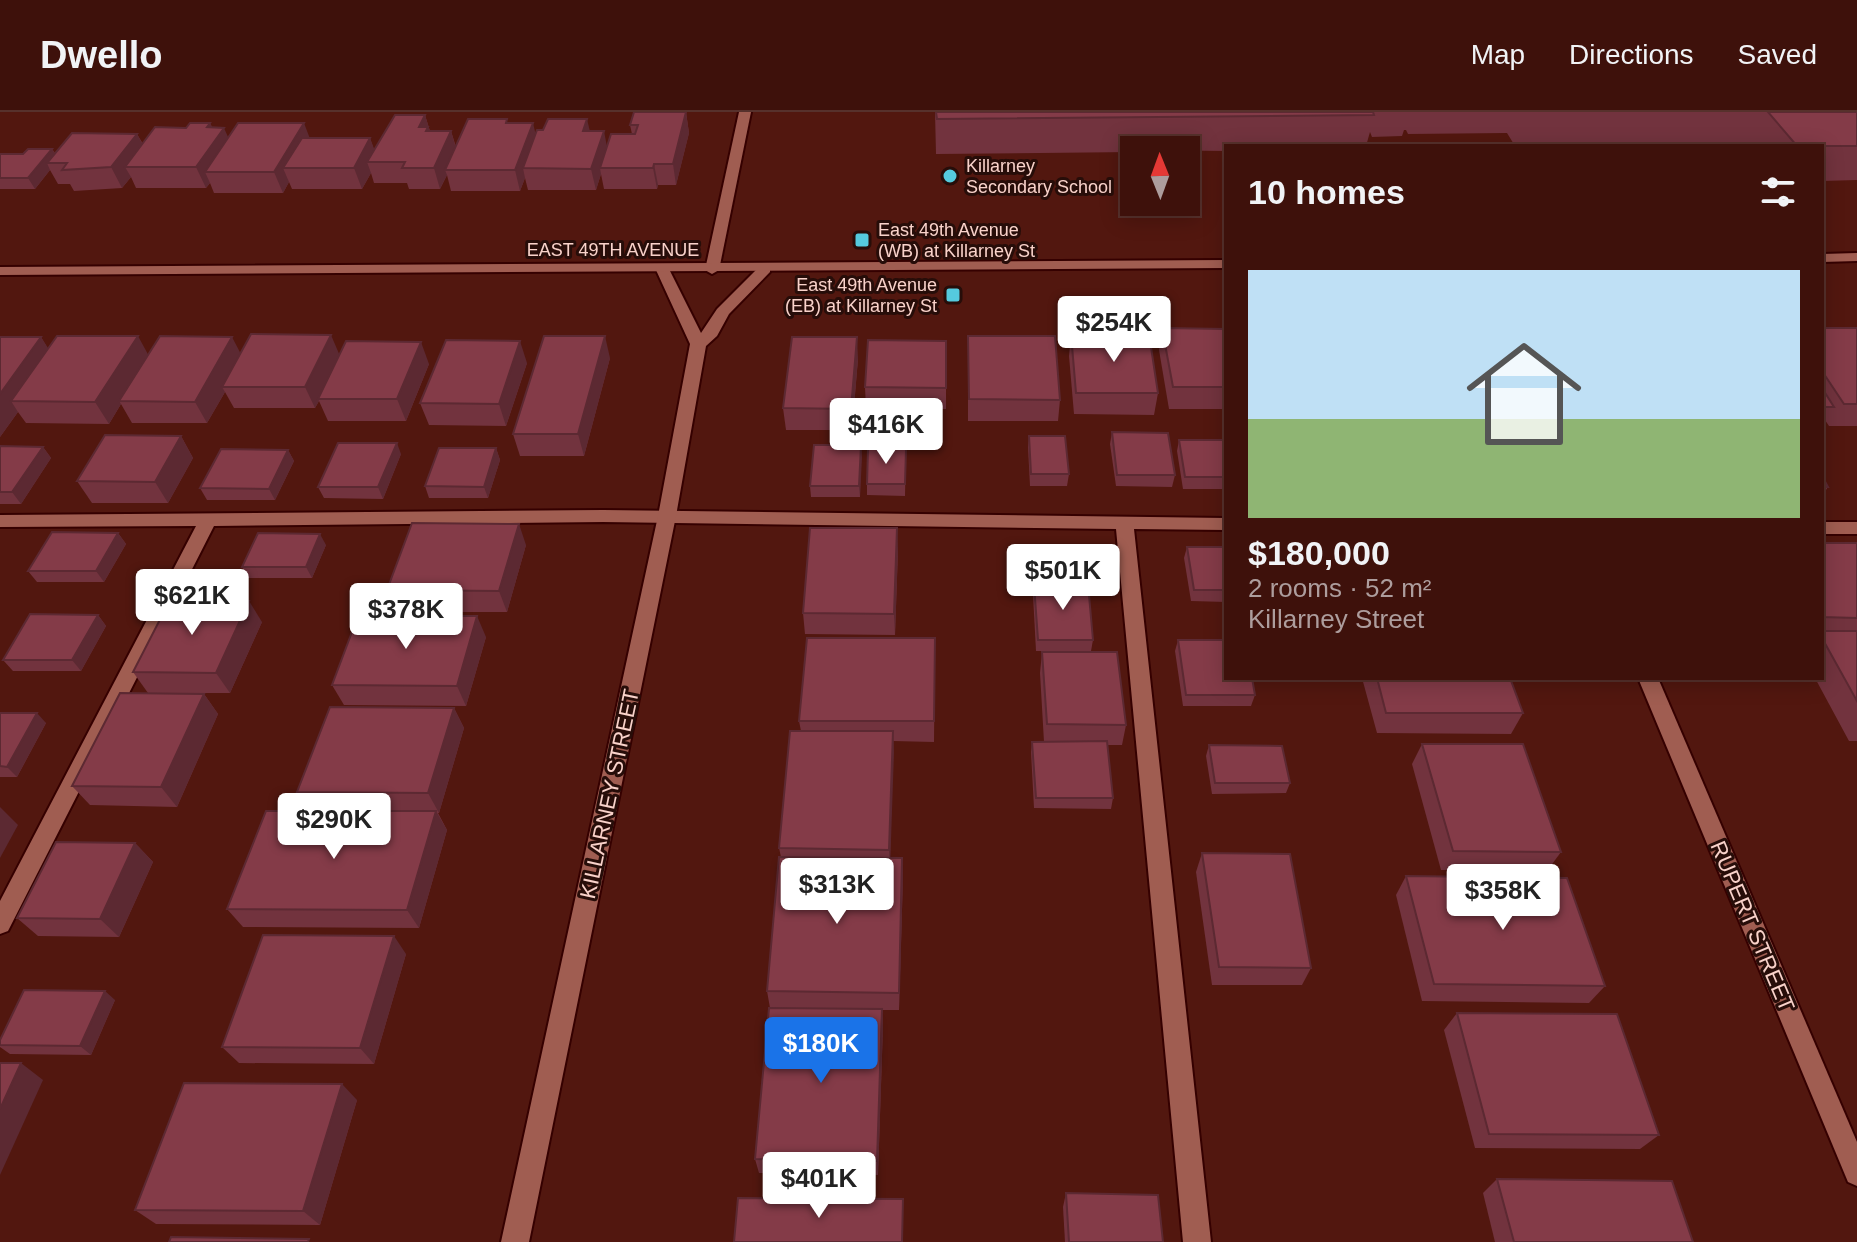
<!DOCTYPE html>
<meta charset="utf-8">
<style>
body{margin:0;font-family:Helvetica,sans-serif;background:#491f19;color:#f1f3f6;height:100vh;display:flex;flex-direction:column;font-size:30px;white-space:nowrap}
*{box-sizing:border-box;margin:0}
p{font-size:26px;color:#ad9d9d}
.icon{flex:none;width:44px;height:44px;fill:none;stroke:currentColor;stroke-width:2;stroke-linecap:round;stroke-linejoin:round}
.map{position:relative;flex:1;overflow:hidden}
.details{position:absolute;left:1224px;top:32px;width:600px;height:536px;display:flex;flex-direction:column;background:#3e110b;border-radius:0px;box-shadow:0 4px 20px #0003,0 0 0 2px #57312c}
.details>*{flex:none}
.needle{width:52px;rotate:359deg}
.tools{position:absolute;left:1120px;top:24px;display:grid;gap:16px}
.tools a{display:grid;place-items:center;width:80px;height:80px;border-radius:0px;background:#3e110b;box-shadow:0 4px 20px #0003,0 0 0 2px #57312c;font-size:40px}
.price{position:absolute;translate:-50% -68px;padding:0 18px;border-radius:8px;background:#fff;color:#222;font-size:26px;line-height:52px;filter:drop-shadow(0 2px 4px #0008)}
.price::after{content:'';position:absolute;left:50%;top:48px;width:24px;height:18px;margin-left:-12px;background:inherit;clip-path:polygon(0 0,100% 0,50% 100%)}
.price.active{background:#1a73e8;color:#fff}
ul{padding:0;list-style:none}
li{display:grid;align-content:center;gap:16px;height:424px;padding:0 24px}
li span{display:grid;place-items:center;height:248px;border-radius:0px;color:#555}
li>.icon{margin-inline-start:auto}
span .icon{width:144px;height:144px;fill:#fffc;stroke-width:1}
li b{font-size:34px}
h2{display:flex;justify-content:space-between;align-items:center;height:96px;padding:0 24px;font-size:34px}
header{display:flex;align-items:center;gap:48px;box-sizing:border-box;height:112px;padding:0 40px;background:#3e110b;border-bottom:2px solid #57312c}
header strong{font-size:38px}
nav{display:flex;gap:44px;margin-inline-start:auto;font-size:28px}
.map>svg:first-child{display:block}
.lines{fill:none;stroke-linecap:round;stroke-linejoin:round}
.service-casing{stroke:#350000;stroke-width:4}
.minor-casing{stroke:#350000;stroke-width:4}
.tertiary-casing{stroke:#350000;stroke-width:4}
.service{fill:#a05d51;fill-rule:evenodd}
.minor{fill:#a05d51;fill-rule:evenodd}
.tertiary{fill:#a05d51;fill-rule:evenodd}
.wall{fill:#72333e}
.shaded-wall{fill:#5c2932}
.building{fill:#843b48;stroke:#5c2932;stroke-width:2}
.poi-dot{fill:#55cade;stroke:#270d09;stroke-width:3}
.labels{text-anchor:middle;stroke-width:6;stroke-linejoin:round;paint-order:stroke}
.far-poi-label{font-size:18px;fill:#f9d2ca;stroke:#270d09;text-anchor:start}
.far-street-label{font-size:18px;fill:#f9d2ca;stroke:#270d09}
.street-label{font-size:22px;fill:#f9d2ca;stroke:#270d09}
</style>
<header>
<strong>Dwello</strong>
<nav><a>Map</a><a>Directions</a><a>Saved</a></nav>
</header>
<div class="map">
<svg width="1857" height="1130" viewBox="0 0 1857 1130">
<rect width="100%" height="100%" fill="#52170f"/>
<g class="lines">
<g class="service-casing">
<g id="service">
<path d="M603 398 1226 406V418L1134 417 1211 1130H1183L1116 417 603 410 214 414 8 819 0 822V789L196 414 0 415V403Z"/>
<rect x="1822" y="410" width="35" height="12"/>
</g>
</g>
<g class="minor-casing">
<g id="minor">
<path d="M739 0H751L719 158 712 162 705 158Z"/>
<path d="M765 153 770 154V160L729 202 717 224 706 234 676 404 529 1130H501L658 404 690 232 656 158 663 154 668 155 701 221 717 197 760 154Z"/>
<path d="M1638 566H1658L1857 1030V1074L1848 1070Z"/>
</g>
</g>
<g class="tertiary-casing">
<g id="tertiary">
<path d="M1857 141V149L1822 150V142Z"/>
<path d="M1226 148V156L0 163V155Z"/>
</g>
</g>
<use href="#service" class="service"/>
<use href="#minor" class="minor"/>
<use href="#tertiary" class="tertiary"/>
</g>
<g class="wall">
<path d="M686 0 689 21 676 73H658L657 77H604L601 62 596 78H528L525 66 520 79H451L447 63 440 77H409L407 71H374L371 61 362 77H292L289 70 283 81H214L210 71 206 76H136L131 65 122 76 74 79 70 72H58L50 58 35 77H0V42H23L52 37 55 41 137 22 143 32 186 16 210 11 212 15 228 26H370L374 38 425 3 430 19H451L456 35 508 11 536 22 590 19 607 34 632 22 630 13Z"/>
<path d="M935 0H1857V68L1822 69V34H1749L1748 32 1515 34 1507 21 1408 22 1406 18H1404L1402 24 1372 25 1370 20 1366 34H1226V39L1134 38V40L936 42Z"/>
<path d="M1162 216 1226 217V297H1169L1159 238Z"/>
<path d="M1822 216H1857V314H1829L1825 308 1822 313Z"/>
<path d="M1071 222 1158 281 1154 303 1074 302 1069 244Z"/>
<path d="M968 224 1060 288 1058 309H968Z"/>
<path d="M0 225H41L48 237 148 243 241 241 340 242 429 252 406 309H328L319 289 315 296H234L225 280 207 311H132L121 292 109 312 26 311 18 300 0 325Z"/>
<path d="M946 229V297H866L865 275Z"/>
<path d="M610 246 584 344H520L513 322Z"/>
<path d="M858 247 852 318H786L783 296Z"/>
<path d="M527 251 506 314 429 313 420 291Z"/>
<path d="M1112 320 1175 363 1172 375 1116 374 1110 332Z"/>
<path d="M181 324 193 346 168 391H92L77 369Z"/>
<path d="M1029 324 1069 362 1067 374H1030L1028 335Z"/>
<path d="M1179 328 1226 331V377H1183L1177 339Z"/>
<path d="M861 333 860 385H811L810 374Z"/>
<path d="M0 334 43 335 51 346 21 392H0Z"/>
<path d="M496 336 500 348 488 386H429L425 374Z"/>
<path d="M906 337 905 384 867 383V372Z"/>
<path d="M288 338 294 349 275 388H207L200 376Z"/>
<path d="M401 342 383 387 324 386 318 375Z"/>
<path d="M1822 364 1828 375 1822 384Z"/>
<path d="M118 421 126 432 104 470H37L28 459Z"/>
<path d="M1822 431H1857V629H1849L1815 566H1822Z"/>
<path d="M326 433 312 466H248L242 455Z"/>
<path d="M526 433 507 500H397L387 478Z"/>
<path d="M1187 435H1226V490L1191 489 1184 446Z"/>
<path d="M898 438 895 523 805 522 803 501Z"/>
<path d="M1034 472 1093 528 1091 539H1036L1033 483Z"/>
<path d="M98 503 106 514 81 559H13L3 548Z"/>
<path d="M262 510 230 581H148L133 560Z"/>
<path d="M486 525 466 594 344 593 332 573Z"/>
<path d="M935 526 934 630 893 629 890 746H902L903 765 899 898H882L883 914 878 1063 759 1061 755 1047 770 896 767 879 781 745 779 736 801 619 799 609Z"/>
<path d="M1178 528 1255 583 1251 594H1183L1175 539Z"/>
<path d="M1042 540 1126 613 1122 633H1107L1113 686 1111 697 1034 696 1031 640 1032 630H1044L1040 561Z"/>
<path d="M1362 566H1510L1523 601 1511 622 1377 621Z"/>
<path d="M204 582 218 602 177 695 90 693 72 674Z"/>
<path d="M454 596 464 616 439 701H438L447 718 419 816 243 815 227 797 310 699 297 680Z"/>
<path d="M0 601 46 611 17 665H0Z"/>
<path d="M1422 632 1561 740 1547 759 1441 758 1412 652Z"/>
<path d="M1209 633 1290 671 1286 681 1212 682 1206 644Z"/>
<path d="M135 731 153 750 119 825 38 824 17 806Z"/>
<path d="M1202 741 1311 856 1302 873H1212L1196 760Z"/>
<path d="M1406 764 1605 874 1589 891 1422 889 1396 783Z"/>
<path d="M406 842 374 952 239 951 222 935Z"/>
<path d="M115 888 91 943 10 942 0 935V928Z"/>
<path d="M1457 901 1659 1023 1640 1037 1475 1036 1444 918Z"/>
<path d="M357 988 320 1113 156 1112 135 1098Z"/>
<path d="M1497 1067 1693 1130H1495L1483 1081Z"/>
<path d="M1066 1081 1163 1130H1065L1063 1095Z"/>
</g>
<g class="shaded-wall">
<path d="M686 0 689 21 676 73 673 52Z"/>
<path d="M425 3 435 36 419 15Z"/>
<path d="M587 7 592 28 583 19Z"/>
<path d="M210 11 217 26 224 16 233 36 205 60 210 71 206 76 196 55 207 15Z"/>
<path d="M304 11 312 32 283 56 289 70 283 81 274 60Z"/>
<path d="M533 11 538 32 523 56 525 66 520 79 515 58Z"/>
<path d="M451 19 457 40 445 58 447 63 440 77 434 56Z"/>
<path d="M604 19 608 40 600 56 601 62 596 78 591 57Z"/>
<path d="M137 22 148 42 125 55 131 65 122 76 111 55Z"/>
<path d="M370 26 378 47 367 50 371 61 362 77 354 56Z"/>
<path d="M52 37 59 48 47 51 50 58 35 77 28 66Z"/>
<path d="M654 52 658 73 657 77 653 56Z"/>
<path d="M331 223 340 244 318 287 319 289 315 296 305 275Z"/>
<path d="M138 224 150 246 119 289 121 292 109 312 95 290Z"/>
<path d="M605 224 610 246 584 344 578 322Z"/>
<path d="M41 225 55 247 11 289 18 300 0 325V282Z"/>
<path d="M232 225 243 246 222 275 225 280 207 311 195 290Z"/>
<path d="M857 225 858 247 852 318 851 297Z"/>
<path d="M520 229 527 251 506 314 499 292Z"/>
<path d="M421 230 429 252 406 309 397 287Z"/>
<path d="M181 324 193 346 168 391 155 370Z"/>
<path d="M397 331 401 342 383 387 378 375Z"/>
<path d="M861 333 862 345 860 385 859 374Z"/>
<path d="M43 335 51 346 21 392 12 380Z"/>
<path d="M496 336 500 348 488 386 484 375Z"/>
<path d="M288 338 294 349 275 388 269 377Z"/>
<path d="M519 412 526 433 507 500 499 479Z"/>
<path d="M897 416 898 438 895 523 894 502Z"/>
<path d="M118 421 126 432 104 470 96 459Z"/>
<path d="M320 422 326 433 312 466 306 455Z"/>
<path d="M249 489 262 510 230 581 216 561Z"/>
<path d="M98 503 106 514 81 559 72 548Z"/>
<path d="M477 504 486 525 466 594 457 574Z"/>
<path d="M204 582 218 602 177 695 161 675Z"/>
<path d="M454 596 464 616 439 701 428 681Z"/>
<path d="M37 601 46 611 17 665 7 655Z"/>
<path d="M893 619 894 640 890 757 889 738Z"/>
<path d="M0 695 18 713 0 746Z"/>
<path d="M436 699 447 718 419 816 407 798Z"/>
<path d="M135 731 153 750 119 825 100 807Z"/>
<path d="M902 746 903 765 899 898V881Z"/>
<path d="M394 824 406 842 374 952 360 936Z"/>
<path d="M105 879 115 888 91 943 80 934Z"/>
<path d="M882 897 883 914 878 1063 877 1049Z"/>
<path d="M21 951 43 968 0 1063V997Z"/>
<path d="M342 972 357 988 320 1113 303 1099Z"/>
</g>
<g class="building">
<path d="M634 0H686L673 52H654L653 56H600L611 22H635L638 13H630Z"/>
<path d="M936 0H1373L1374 3 937 7Z"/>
<path d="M1768 0H1857V34H1797Z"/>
<path d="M395 3H425L419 15H428L426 19H451L434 56H402L405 50H367Z"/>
<path d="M468 7H507L506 11H533L515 58H445Z"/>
<path d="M548 7H587L583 19H604L591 57 523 56 537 18H543Z"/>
<path d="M190 11H210L207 15 224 16 196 55H125L155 15 186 16Z"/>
<path d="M238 11H304L274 60H205Z"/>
<path d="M72 21 137 22 111 55 62 58 67 51H47Z"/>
<path d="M302 26H370L354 56H283Z"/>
<path d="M28 37H52L28 66H0V42H23Z"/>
<path d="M1162 216 1226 217V275H1173Z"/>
<path d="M1822 216H1857V292H1844L1822 259Z"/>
<path d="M251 222 331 223 305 275H222Z"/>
<path d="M1071 222H1149L1158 281H1076Z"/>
<path d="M57 224H138L95 290 11 289Z"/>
<path d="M160 224 232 225 195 290 119 289Z"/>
<path d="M544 224H605L578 322H513Z"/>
<path d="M968 224H1055L1060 288 969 287Z"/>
<path d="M0 225H41L0 282Z"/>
<path d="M792 225H857L851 297 783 296Z"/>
<path d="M446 228 520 229 499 292 420 291Z"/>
<path d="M868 228 946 229V276L865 275Z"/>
<path d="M346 229 421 230 397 287H318Z"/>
<path d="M1822 276 1834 295H1822Z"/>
<path d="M1112 320 1168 321 1175 363H1117Z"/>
<path d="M105 323 181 324 155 370 77 369Z"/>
<path d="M1029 324H1065L1069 362H1031Z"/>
<path d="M1179 328H1225L1226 365H1185Z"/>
<path d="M338 331H397L378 375H318Z"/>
<path d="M814 333H861L859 374H810Z"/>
<path d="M0 334 43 335 12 380H0Z"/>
<path d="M439 336H496L484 375 425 374Z"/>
<path d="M221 337 288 338 269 377 200 376Z"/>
<path d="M868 337H906L905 372H867Z"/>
<path d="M1822 364 1828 375H1822Z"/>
<path d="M412 411 519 412 499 479 387 478Z"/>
<path d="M810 416H897L894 502 803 501Z"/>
<path d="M52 420 118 421 96 459H28Z"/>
<path d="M258 421 320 422 306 455H242Z"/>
<path d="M1822 431H1857V506L1822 505Z"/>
<path d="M1187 435H1226V478H1194Z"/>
<path d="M1034 472H1088L1093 528H1038Z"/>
<path d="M170 488 249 489 216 561 133 560Z"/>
<path d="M30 502 98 503 72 548H3Z"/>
<path d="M358 504H477L457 574 332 573Z"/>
<path d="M1822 519H1857V589L1822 526Z"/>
<path d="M807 526H935L934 609H799Z"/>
<path d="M1178 528H1226V566H1252L1255 583H1186Z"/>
<path d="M1042 540H1117L1126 613 1047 612Z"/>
<path d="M1377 566H1510L1523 601H1386Z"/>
<path d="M120 581 204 582 161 675 72 674Z"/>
<path d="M330 595 454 596 428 681 297 680Z"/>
<path d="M0 601H37L7 655 0 654Z"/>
<path d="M790 619H893L889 738 779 736Z"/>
<path d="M1107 629 1113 686H1036L1032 630Z"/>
<path d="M1422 632H1523L1561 740 1453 739Z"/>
<path d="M1209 633 1282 634 1290 671H1215Z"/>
<path d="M266 699H436L407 798 227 797Z"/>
<path d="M56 730 135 731 100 807 17 806Z"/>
<path d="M1202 741 1290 742 1311 856 1219 855Z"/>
<path d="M779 745 902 746 899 881 767 879Z"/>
<path d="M1406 764 1567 766 1605 874 1434 872Z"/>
<path d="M263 823 394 824 360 936 222 935Z"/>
<path d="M24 878 105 879 80 934 0 933V928Z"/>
<path d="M769 896 882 897 877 1049 755 1047Z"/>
<path d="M1457 901 1617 902 1659 1023 1489 1022Z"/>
<path d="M0 951H21L0 997Z"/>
<path d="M184 971 342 972 303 1099 135 1098Z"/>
<path d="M1497 1067 1672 1069 1693 1130H1514Z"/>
<path d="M1066 1081 1158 1083 1163 1130H1069Z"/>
<path d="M738 1086 903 1087 902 1130H734Z"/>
<path d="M171 1125 309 1127 308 1130H169Z"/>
</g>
<g class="poi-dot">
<circle cx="950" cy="64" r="8"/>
<rect x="854" y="120" width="16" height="16" rx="4"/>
<rect x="945" y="175" width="16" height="16" rx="4"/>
</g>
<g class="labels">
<g class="far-poi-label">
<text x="966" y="60">Killarney<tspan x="966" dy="21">Secondary School</tspan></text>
<text x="878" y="124">East 49th Avenue<tspan x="878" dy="21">(WB) at Killarney St</tspan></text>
<text x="937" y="179" text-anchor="end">East 49th Avenue<tspan x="937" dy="21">(EB) at Killarney St</tspan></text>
</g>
<g class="far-street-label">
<text x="613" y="144">EAST 49TH AVENUE</text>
</g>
<g class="street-label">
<text transform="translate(609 682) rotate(-78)" y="8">KILLARNEY STREET</text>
<text transform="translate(1753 814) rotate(67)" y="8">RUPERT STREET</text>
</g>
</g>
</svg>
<div class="tools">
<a><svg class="needle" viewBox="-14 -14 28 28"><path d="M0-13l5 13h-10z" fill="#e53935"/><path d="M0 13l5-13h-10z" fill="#ad9d9d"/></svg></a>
</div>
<b class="price" style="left:1114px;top:252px">$254K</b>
<b class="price" style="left:886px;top:354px">$416K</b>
<b class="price" style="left:1063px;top:500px">$501K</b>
<b class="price" style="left:192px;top:525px">$621K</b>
<b class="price" style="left:406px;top:539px">$378K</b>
<b class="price" style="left:334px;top:749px">$290K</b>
<b class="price" style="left:837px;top:814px">$313K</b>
<b class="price" style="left:1503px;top:820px">$358K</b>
<b class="price active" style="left:821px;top:973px">$180K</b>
<b class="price" style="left:819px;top:1108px">$401K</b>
<section class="details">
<h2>10 homes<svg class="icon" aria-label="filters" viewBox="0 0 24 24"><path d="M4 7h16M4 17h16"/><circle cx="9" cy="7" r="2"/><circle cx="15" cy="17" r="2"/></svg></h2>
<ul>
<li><span style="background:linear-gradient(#bfe0f5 60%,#8fb573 0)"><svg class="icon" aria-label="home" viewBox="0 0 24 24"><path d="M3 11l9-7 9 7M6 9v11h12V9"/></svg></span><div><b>$180,000</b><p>2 rooms · 52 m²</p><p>Killarney Street</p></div></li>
</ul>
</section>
</div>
